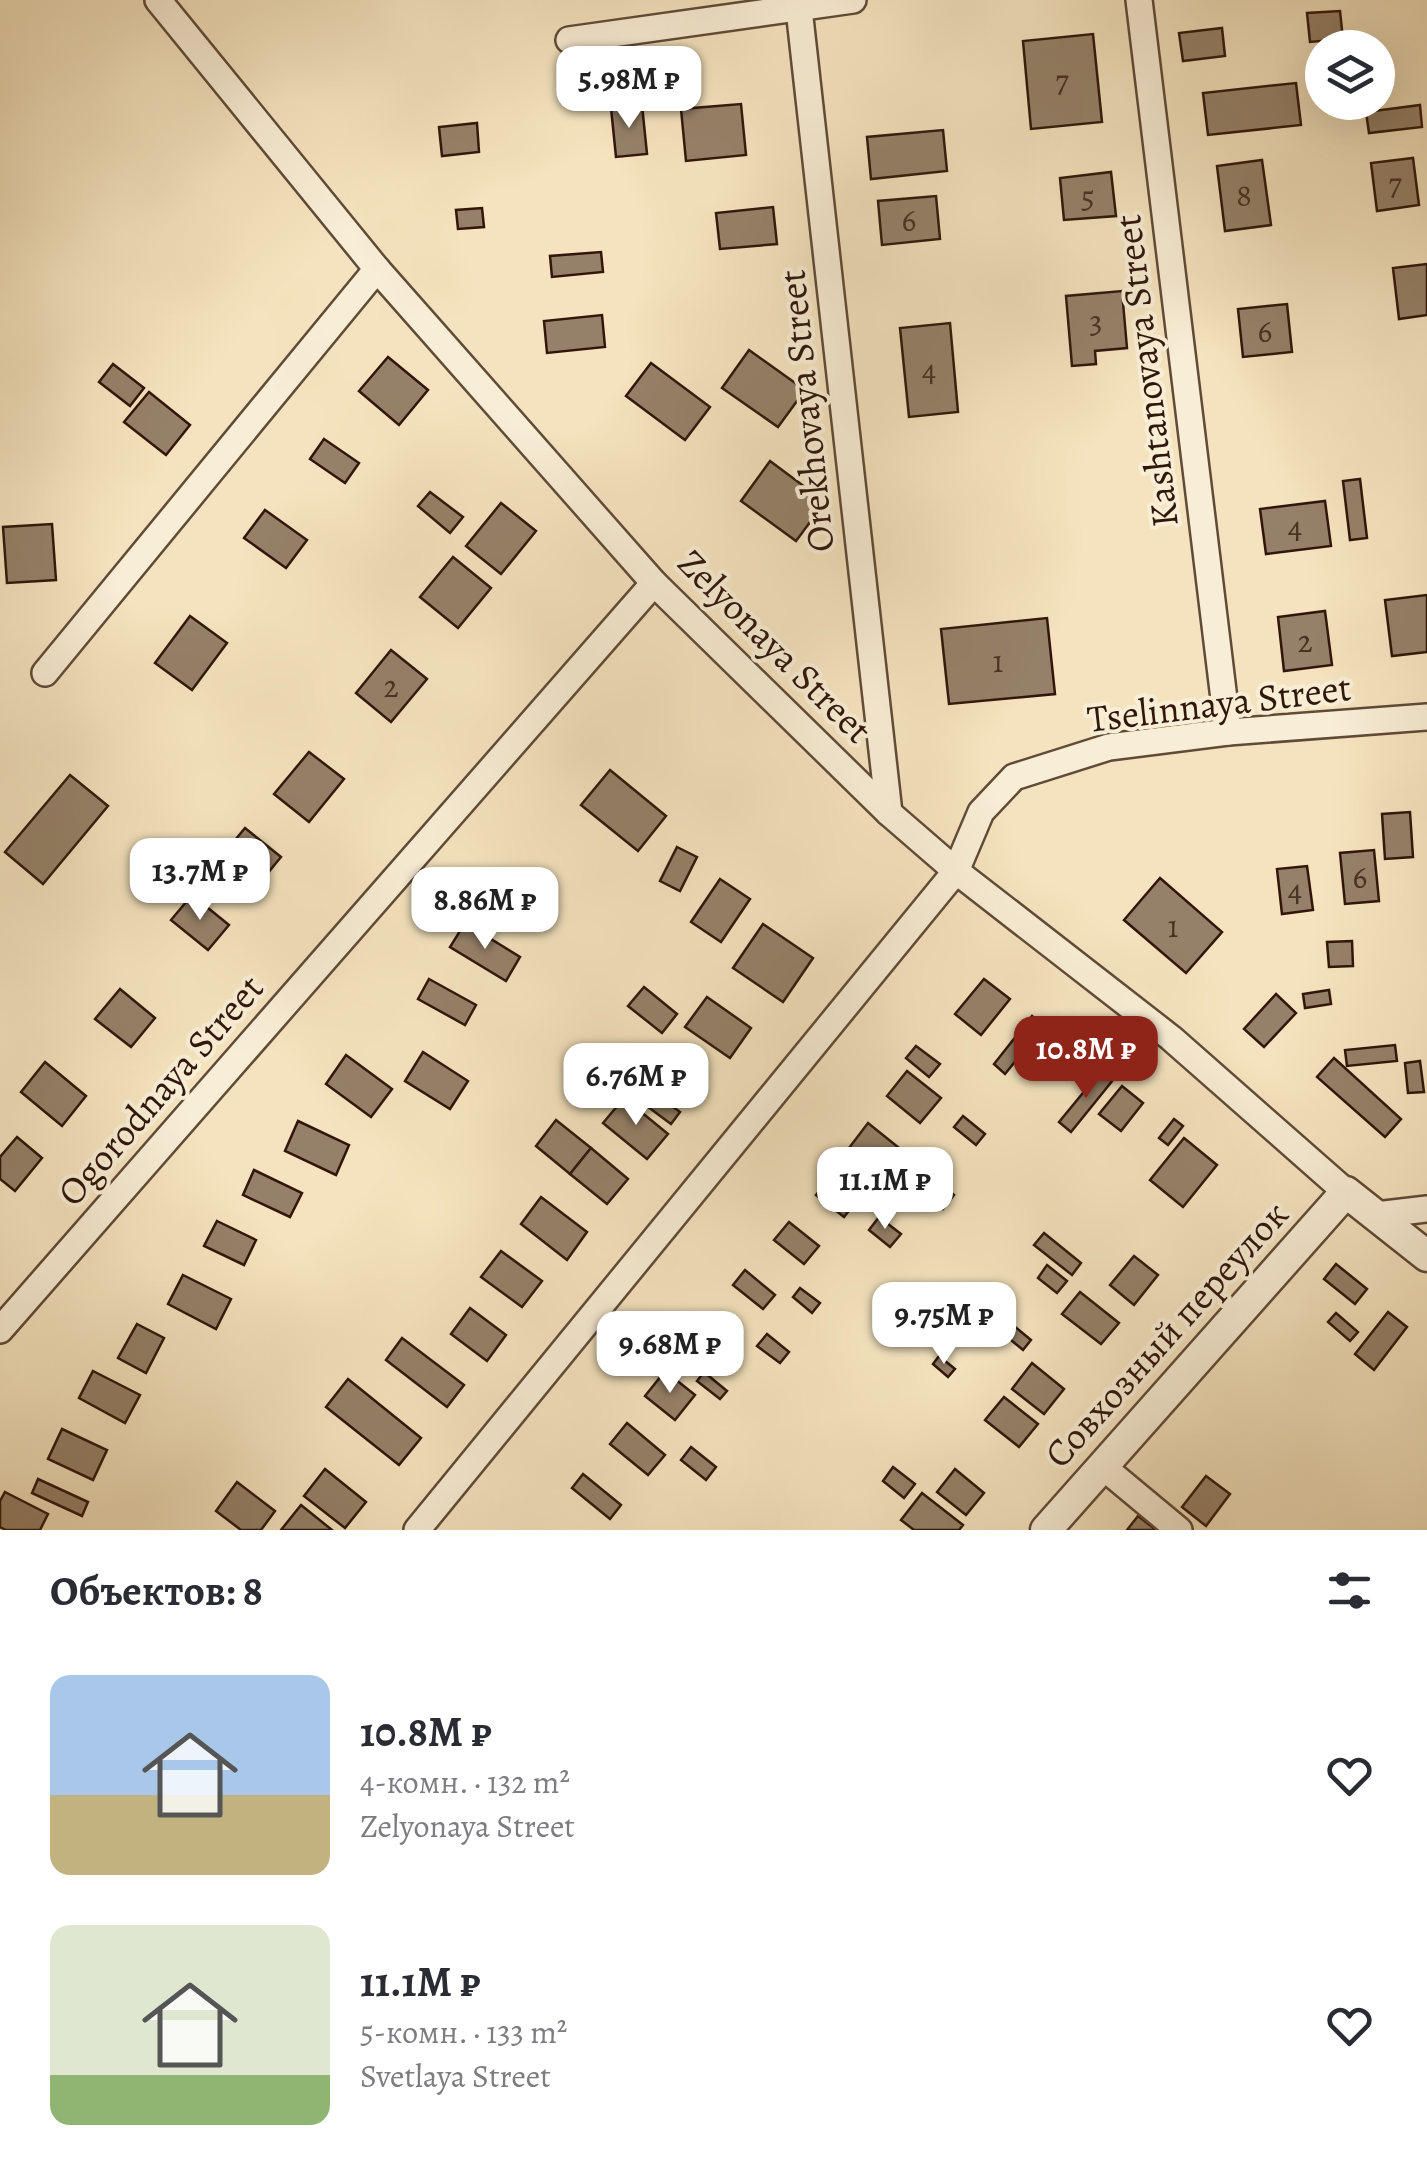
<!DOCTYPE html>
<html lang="ru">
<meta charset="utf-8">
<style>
body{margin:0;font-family:Alegreya,serif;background:#f7f7f7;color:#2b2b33;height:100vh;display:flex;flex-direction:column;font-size:38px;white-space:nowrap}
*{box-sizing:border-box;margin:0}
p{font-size:32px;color:#7c7c81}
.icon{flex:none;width:55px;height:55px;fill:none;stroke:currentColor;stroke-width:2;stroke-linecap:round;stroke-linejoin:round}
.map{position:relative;height:1530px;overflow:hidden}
.drawer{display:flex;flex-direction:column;background:#fff;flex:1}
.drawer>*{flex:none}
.buttons{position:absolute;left:1305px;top:30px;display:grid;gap:20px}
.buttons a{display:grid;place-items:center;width:90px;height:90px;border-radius:50%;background:#fff;box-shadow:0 10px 40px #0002;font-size:50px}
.price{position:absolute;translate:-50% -85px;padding:0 22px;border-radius:20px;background:#fff;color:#222;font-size:32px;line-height:65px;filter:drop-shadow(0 2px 5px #0008)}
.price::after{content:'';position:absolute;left:50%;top:60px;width:30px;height:22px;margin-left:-15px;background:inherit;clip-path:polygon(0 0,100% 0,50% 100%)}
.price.current{background:#8f2418;color:#fff}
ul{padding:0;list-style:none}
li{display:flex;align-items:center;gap:30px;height:250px;padding:0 50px}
li span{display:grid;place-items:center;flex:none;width:280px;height:200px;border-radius:20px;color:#555}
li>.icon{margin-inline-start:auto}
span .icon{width:120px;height:120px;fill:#fffc;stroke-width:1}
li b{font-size:42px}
h2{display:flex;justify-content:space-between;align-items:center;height:120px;padding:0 50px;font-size:42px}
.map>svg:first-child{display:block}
.building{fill:#958169;stroke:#2f170c;stroke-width:2.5}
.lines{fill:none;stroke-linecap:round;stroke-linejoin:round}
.minor-casing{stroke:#604a38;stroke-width:30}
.tertiary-casing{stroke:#604a38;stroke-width:35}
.minor{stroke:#f8edd5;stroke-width:25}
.tertiary{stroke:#f8edd5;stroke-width:30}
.labels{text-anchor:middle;stroke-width:8;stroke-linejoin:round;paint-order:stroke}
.number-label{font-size:32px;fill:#483223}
.street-label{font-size:38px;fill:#2f170c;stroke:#f8edd5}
</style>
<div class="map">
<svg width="1427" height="1530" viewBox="0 0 1427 1530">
<rect width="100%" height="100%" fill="#f4e3be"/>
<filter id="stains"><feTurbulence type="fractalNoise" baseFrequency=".002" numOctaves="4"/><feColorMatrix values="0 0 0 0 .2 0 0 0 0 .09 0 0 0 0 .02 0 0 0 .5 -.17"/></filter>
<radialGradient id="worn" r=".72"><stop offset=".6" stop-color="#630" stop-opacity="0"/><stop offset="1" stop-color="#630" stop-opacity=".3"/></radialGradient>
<g class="building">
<path d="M1340 11 1343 39 1310 42 1307 13Z"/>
<path d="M1222 28 1225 56 1183 61 1179 33Z"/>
<path d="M1093 34 1102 122 1031 129 1023 41Z"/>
<path d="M1296 83 1301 125 1208 135 1203 93Z"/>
<path d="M741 104 746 155 686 161 681 109Z"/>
<path d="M642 105 647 154 616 157 611 108Z"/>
<path d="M1420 105 1422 127 1369 133 1366 112Z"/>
<path d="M477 123 479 152 442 156 439 127Z"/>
<path d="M943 130 947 171 871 179 867 137Z"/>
<path d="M1413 158 1419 205 1377 211 1371 163Z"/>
<path d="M1262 160 1271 225 1225 231 1217 166Z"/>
<path d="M1111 172 1116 216 1064 220 1060 178Z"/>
<path d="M936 196 940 239 882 245 878 201Z"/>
<path d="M773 207 777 244 720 249 716 213Z"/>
<path d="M482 208 484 227 458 229 456 210Z"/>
<path d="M601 252 603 272 552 277 550 256Z"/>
<path d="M1427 264V315L1399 319 1393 268Z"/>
<path d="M1122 291 1127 348 1095 351 1096 364 1072 366 1066 296Z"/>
<path d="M1287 304 1292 352 1243 357 1238 309Z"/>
<path d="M602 315 605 347 547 353 544 321Z"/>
<path d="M950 323 958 412 909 417 900 328Z"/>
<path d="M749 350 805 390 778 427 722 388Z"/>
<path d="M388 357 428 390 399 425 359 391Z"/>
<path d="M651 363 710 407 685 440 626 396Z"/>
<path d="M113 364 144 388 130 406 99 382Z"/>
<path d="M149 392 190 425 166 455 124 422Z"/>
<path d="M324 439 359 463 345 483 310 459Z"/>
<path d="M770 461 825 502 796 541 741 501Z"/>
<path d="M1360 479 1367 538 1350 540 1343 481Z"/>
<path d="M430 492 463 517 450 533 418 506Z"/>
<path d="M1325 501 1331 546 1266 554 1260 509Z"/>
<path d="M501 503 536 531 501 574 466 546Z"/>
<path d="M265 510 307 540 286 568 244 538Z"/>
<path d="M52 524 56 580 7 583 3 527Z"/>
<path d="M453 557 491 588 458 628 420 597Z"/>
<path d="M1427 595V652L1392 656 1385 600Z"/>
<path d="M1325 611 1332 665 1284 671 1278 617Z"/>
<path d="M190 616 227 643 192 690 155 663Z"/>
<path d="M1047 618 1055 694 949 704 941 629Z"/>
<path d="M391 650 427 679 391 722 356 693Z"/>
<path d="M309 752 344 779 309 822 274 794Z"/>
<path d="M610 770 666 816 638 851 581 805Z"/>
<path d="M70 775 108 806 43 884 5 852Z"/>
<path d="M1410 812 1413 857 1385 859 1382 814Z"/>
<path d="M245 828 281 857 262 880 226 851Z"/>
<path d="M677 847 697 857 680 891 660 881Z"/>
<path d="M1374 850 1379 901 1345 904 1340 853Z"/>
<path d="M1307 866 1313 910 1282 914 1277 869Z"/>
<path d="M501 869 554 900 541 923 488 891Z"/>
<path d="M1160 878 1222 932 1186 973 1124 920Z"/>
<path d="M720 879 750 899 721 942 691 922Z"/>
<path d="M192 895 229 925 208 950 171 920Z"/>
<path d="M465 923 520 957 506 981 450 947Z"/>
<path d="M763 924 813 958 783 1002 733 968Z"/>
<path d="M1352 941 1353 966 1329 967 1327 942Z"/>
<path d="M429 979 476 1005 465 1025 418 999Z"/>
<path d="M984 979 1010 999 981 1035 955 1014Z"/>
<path d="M644 987 677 1014 662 1033 628 1006Z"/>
<path d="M120 989 155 1018 131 1047 95 1019Z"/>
<path d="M1329 990 1331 1004 1305 1008 1303 994Z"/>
<path d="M1276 994 1296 1013 1264 1047 1244 1029Z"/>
<path d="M707 997 751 1028 730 1058 685 1027Z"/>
<path d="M1032 1016 1044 1026 1005 1074 994 1064Z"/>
<path d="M1049 1037 1061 1047 1038 1076 1025 1066Z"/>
<path d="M1395 1045 1397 1061 1347 1066 1345 1050Z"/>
<path d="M916 1046 940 1064 929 1077 906 1058Z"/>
<path d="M423 1052 468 1081 450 1109 405 1081Z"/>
<path d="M346 1055 392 1089 371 1117 326 1084Z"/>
<path d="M1334 1058 1401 1119 1385 1137 1317 1077Z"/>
<path d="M1420 1061 1424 1092 1408 1093 1405 1063Z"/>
<path d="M45 1062 86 1096 62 1126 21 1092Z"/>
<path d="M907 1071 941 1098 920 1123 887 1096Z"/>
<path d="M1101 1071 1113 1080 1071 1132 1059 1122Z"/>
<path d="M645 1086 680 1112 671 1124 636 1098Z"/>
<path d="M1122 1086 1143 1103 1121 1131 1099 1114Z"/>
<path d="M624 1098 668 1134 647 1159 603 1123Z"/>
<path d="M963 1116 985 1134 976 1145 954 1127Z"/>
<path d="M1174 1119 1183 1126 1168 1145 1159 1138Z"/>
<path d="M556 1120 591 1148 570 1174 536 1146Z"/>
<path d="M298 1121 349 1145 336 1175 285 1151Z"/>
<path d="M868 1123 909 1156 890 1180 849 1148Z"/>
<path d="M17 1137 42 1158 15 1191 0 1179V1157Z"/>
<path d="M1184 1138 1217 1165 1183 1207 1150 1180Z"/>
<path d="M591 1148 628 1179 607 1204 570 1174Z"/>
<path d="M254 1170 302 1193 290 1217 243 1195Z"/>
<path d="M928 1173 954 1195 943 1209 916 1187Z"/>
<path d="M831 1176 859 1198 844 1217 816 1195Z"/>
<path d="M541 1197 587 1232 567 1260 521 1224Z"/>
<path d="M879 1217 901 1234 890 1247 869 1230Z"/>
<path d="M217 1221 256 1240 244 1265 204 1246Z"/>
<path d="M789 1222 819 1246 804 1264 774 1240Z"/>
<path d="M1044 1233 1081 1263 1072 1275 1034 1245Z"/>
<path d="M501 1251 542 1281 522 1307 481 1277Z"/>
<path d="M1134 1256 1158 1275 1134 1305 1110 1285Z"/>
<path d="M1336 1264 1367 1289 1355 1304 1324 1279Z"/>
<path d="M1047 1265 1067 1281 1057 1293 1038 1278Z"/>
<path d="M745 1270 775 1295 763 1309 733 1285Z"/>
<path d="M183 1275 231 1299 216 1329 168 1304Z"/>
<path d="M800 1288 820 1303 812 1313 793 1297Z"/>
<path d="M1080 1292 1119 1323 1101 1344 1062 1314Z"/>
<path d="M931 1299 953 1316 944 1327 923 1310Z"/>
<path d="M470 1308 506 1335 487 1361 451 1334Z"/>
<path d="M1388 1312 1407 1327 1374 1370 1355 1354Z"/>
<path d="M1336 1313 1358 1332 1350 1341 1328 1322Z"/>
<path d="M1002 1316 1031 1340 1023 1350 994 1326Z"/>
<path d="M709 1318 733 1337 717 1357 693 1338Z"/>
<path d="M137 1324 164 1338 146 1373 118 1358Z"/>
<path d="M767 1334 789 1352 780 1363 757 1346Z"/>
<path d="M402 1338 464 1385 447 1407 386 1360Z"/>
<path d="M939 1356 955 1369 948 1377 933 1364Z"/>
<path d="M1032 1363 1064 1389 1044 1414 1012 1389Z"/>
<path d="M93 1371 140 1395 125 1423 79 1398Z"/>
<path d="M665 1371 695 1395 675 1420 645 1396Z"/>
<path d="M704 1372 727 1391 720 1399 697 1381Z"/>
<path d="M348 1379 421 1438 399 1465 326 1407Z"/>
<path d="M1004 1397 1038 1424 1019 1447 985 1420Z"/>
<path d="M627 1423 665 1455 648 1475 610 1444Z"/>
<path d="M62 1429 107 1450 93 1480 48 1459Z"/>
<path d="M691 1447 716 1467 706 1480 681 1460Z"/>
<path d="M893 1467 915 1484 904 1498 883 1481Z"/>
<path d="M325 1469 366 1502 345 1528 304 1496Z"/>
<path d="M955 1469 984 1493 966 1515 937 1492Z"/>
<path d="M583 1474 621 1505 610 1519 572 1488Z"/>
<path d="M1206 1476 1230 1494 1206 1526 1182 1507Z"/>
<path d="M38 1479 88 1502 82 1516 32 1493Z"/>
<path d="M237 1482 275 1511 261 1530H241L216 1511Z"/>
<path d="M5 1492 48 1514 40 1530H6L0 1527V1501Z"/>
<path d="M922 1493 963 1525 959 1530H914L901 1520Z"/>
<path d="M301 1505 332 1530H281Z"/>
<path d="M1138 1516 1156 1530H1127Z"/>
</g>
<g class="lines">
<g class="minor-casing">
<g id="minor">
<path d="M158 0 377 269 654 583 889 813 956 871 1171 1038 1346 1192"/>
<path d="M798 0 889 813"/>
<path d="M1139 0 1228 732"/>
<path d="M569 40 853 0"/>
<path d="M45 673 377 269"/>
<path d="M1376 1215 1427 1209"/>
<path d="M0 1330 654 583"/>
<path d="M1102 1466 1179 1530"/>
<path d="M417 1530 956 871 981 812 1014 777 1109 747 1228 732 1427 717"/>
</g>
</g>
<g class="tertiary-casing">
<path id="tertiary" d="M1046 1530 1346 1192 1427 1256"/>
</g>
<use href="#minor" class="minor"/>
<use href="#tertiary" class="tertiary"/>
</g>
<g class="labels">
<g class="number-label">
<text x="1062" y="92">7</text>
<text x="1395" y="195">7</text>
<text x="1244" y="206">8</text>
<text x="1088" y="208">5</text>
<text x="909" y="231">6</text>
<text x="1096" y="333">3</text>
<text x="1265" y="342">6</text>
<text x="929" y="381">4</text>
<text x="1295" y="538">4</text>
<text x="1305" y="652">2</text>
<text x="998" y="672">1</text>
<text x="391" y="697">2</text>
<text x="1360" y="888">6</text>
<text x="1295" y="901">4</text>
<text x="1173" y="937">1</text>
</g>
<g class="street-label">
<text transform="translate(1146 371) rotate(-97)" y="13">Kashtanovaya Street</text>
<text transform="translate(806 411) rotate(-96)" y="13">Orekhovaya Street</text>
<text transform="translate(775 646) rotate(45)" y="13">Zelyonaya Street</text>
<text transform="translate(1219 703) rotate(-7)" y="13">Tselinnaya Street</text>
<text transform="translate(160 1090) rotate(-49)" y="13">Ogorodnaya Street</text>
<text transform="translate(1166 1334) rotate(-48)" y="13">Совхозный переулок</text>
</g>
</g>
<rect width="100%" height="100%" filter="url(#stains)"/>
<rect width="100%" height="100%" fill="url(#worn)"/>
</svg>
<div class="buttons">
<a><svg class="icon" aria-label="layers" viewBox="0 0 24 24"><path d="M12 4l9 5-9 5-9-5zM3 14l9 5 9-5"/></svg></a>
</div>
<b class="price" style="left:629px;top:131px">5.98M ₽</b>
<b class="price" style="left:200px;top:923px">13.7M ₽</b>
<b class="price" style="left:485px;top:952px">8.86M ₽</b>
<b class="price current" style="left:1086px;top:1101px">10.8M ₽</b>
<b class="price" style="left:636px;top:1128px">6.76M ₽</b>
<b class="price" style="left:885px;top:1232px">11.1M ₽</b>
<b class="price" style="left:944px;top:1367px">9.75M ₽</b>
<b class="price" style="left:670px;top:1396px">9.68M ₽</b>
</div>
<section class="drawer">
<h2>Объектов: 8<svg class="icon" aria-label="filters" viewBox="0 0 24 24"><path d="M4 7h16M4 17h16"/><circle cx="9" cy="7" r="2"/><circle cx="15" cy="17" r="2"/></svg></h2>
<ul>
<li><span style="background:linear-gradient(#a9c7e8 60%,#c2b280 0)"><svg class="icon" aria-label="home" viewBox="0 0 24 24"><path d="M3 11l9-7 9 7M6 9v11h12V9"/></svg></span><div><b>10.8M ₽</b><p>4-комн. · 132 m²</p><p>Zelyonaya Street</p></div><svg class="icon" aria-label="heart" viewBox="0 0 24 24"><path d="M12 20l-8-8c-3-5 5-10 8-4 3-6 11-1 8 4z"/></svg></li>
<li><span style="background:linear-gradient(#dfe7d0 75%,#8fb573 0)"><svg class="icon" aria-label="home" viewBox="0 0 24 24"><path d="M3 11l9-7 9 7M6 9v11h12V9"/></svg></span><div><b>11.1M ₽</b><p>5-комн. · 133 m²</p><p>Svetlaya Street</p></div><svg class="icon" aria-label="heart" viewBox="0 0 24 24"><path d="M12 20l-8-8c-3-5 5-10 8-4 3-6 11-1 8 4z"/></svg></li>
</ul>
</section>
